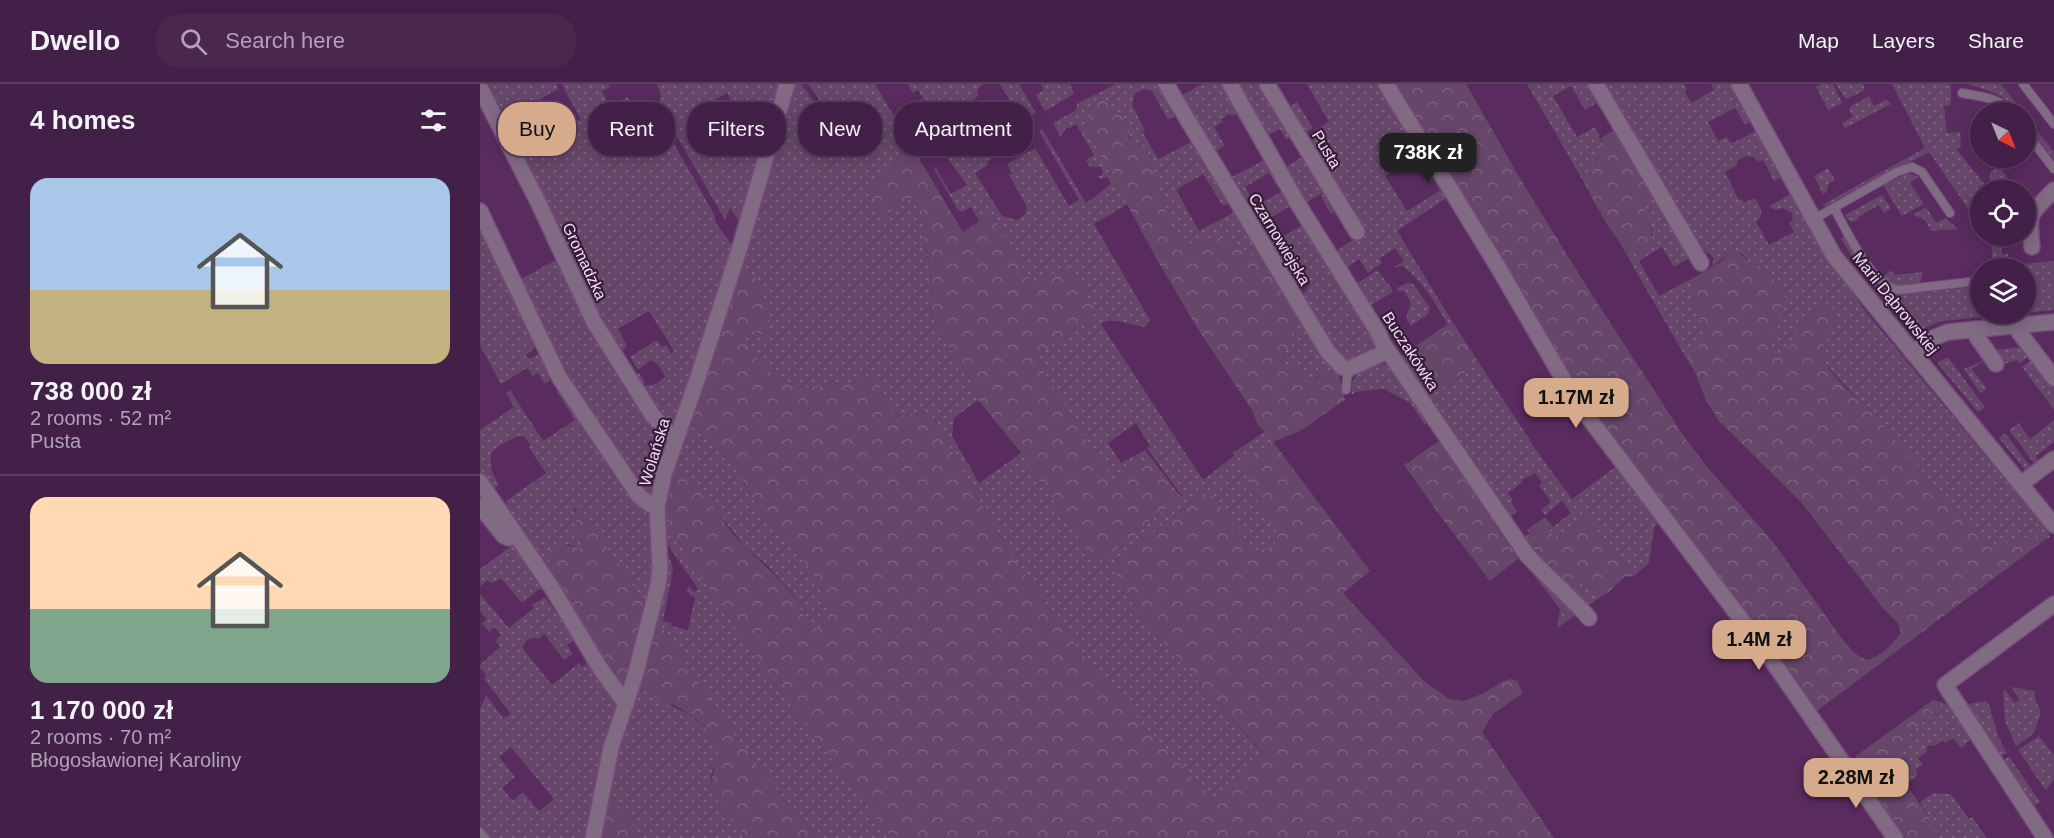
<!DOCTYPE html>
<meta charset="utf-8">
<style>
body{margin:0;font-family:Helvetica,sans-serif;background:#4a284e;color:#f1f3f6;height:100vh;display:flex;flex-direction:column;font-size:22px;white-space:nowrap}
*{box-sizing:border-box;margin:0}
p{font-size:20px;color:#afa3b4}
.icon{flex:none;width:33px;height:33px;fill:none;stroke:currentColor;stroke-width:2;stroke-linecap:round;stroke-linejoin:round}
.map{position:relative;flex:1;overflow:hidden}
.details{display:flex;flex-direction:column;background:#432047;width:480px}
.details>*{flex:none}
.banner{position:absolute;left:18px;top:18px;width:570px;height:54px;display:flex;gap:12px}
.needle{width:39px;rotate:137deg}
.tools{position:absolute;left:1490px;top:18px;display:grid;gap:12px}
.tools a{display:grid;place-items:center;width:66px;height:66px;border-radius:50%;background:#432047;box-shadow:0 3px 15px #0003,0 0 0 2px #5b3e60;font-size:30px}
.price{position:absolute;translate:-50% -51px;padding:0 14px;border-radius:12px;background:#d6ab8b;color:#111;font-size:20px;line-height:39px;filter:drop-shadow(0 2px 3px #0008)}
.price::after{content:'';position:absolute;left:50%;top:36px;width:18px;height:14px;margin-left:-9px;background:inherit;clip-path:polygon(0 0,100% 0,50% 100%)}
.price.current{background:#222;color:#fff}
ul{padding:0;list-style:none}
li{display:grid;align-content:center;gap:12px;height:318px;padding:0 30px}
li+li{border-top:2px solid #5b3e60}
li span{display:grid;place-items:center;height:186px;border-radius:18px;color:#555}
li>.icon{margin-inline-start:auto}
span .icon{width:108px;height:108px;fill:#fffc;stroke-width:1}
li b{font-size:26px}
h2{display:flex;justify-content:space-between;align-items:center;height:72px;padding:0 30px;font-size:26px}
.chip{padding:0 21px;border-radius:24px;background:#432047;box-shadow:0 3px 15px #0003,0 0 0 2px #5b3e60;font-size:21px;line-height:54px}
.chip.current{background:#d6ab8b;color:#111}
header{display:flex;align-items:center;gap:36px;box-sizing:border-box;height:84px;padding:0 30px;background:#432047;border-bottom:2px solid #5b3e60}
header strong{font-size:28px}
nav{display:flex;gap:33px;margin-inline-start:auto;font-size:21px}
.search{width:420px;height:54px;background:#4a284e;display:flex;align-items:center;gap:15px;box-sizing:border-box;padding:0 21px;border-radius:24px;color:#afa3b4;font-size:22px}
main{display:flex;flex:1;min-height:0}
.map>svg:first-child{display:block}
.grass{fill:url(#grass-dots);fill-rule:evenodd}
.forest{fill:url(#forest-crowns)}
.lines{fill:none;stroke-linecap:round;stroke-linejoin:round}
.service-casing{stroke:#754a7b;stroke-width:10}
.minor-casing{stroke:#754a7b;stroke-width:18}
.service{stroke:#816b83;stroke-width:8}
.minor{stroke:#816b83;stroke-width:15}
.labels{text-anchor:middle;stroke-width:4.5;stroke-linejoin:round;paint-order:stroke}
.street-label{font-size:16px;fill:#f6daf9;stroke:#331e35}
</style>
<header>
<strong>Dwello</strong>
<div class="search"><svg class="icon" aria-label="search" viewBox="0 0 24 24"><circle cx="10" cy="10" r="6"/><path d="M15 15l6 6"/></svg>Search here</div>
<nav><a>Map</a><a>Layers</a><a>Share</a></nav>
</header>
<main>
<section class="details">
<h2>4 homes<svg class="icon" aria-label="filters" viewBox="0 0 24 24"><path d="M4 7h16M4 17h16"/><circle cx="9" cy="7" r="2"/><circle cx="15" cy="17" r="2"/></svg></h2>
<ul>
<li><span style="background:linear-gradient(#a9c7e8 60%,#c2b280 0)"><svg class="icon" aria-label="home" viewBox="0 0 24 24"><path d="M3 11l9-7 9 7M6 9v11h12V9"/></svg></span><div><b>738 000 zł</b><p>2 rooms · 52 m²</p><p>Pusta</p></div></li>
<li><span style="background:linear-gradient(#ffd9b3 60%,#7fa58c 0)"><svg class="icon" aria-label="home" viewBox="0 0 24 24"><path d="M3 11l9-7 9 7M6 9v11h12V9"/></svg></span><div><b>1 170 000 zł</b><p>2 rooms · 70 m²</p><p>Błogosławionej Karoliny</p></div></li>
</ul>
</section>
<div class="map">
<svg width="1574" height="754" viewBox="0 0 1574 754">
<defs>
<pattern id="grass-dots" width="8" height="8" patternUnits="userSpaceOnUse" patternTransform="scale(1.5)"><rect width="8" height="8" fill="#66476a"/><path d="M2 2h.1M6 6h.1" fill="none" stroke="#7c6180" stroke-width="1.8" stroke-linecap="round"/></pattern>
<pattern id="forest-crowns" width="20" height="18" patternUnits="userSpaceOnUse" patternTransform="scale(1.5)"><rect width="20" height="18" fill="#66476a"/><path d="M2 6a3 3 0 1 1 6 0M12 15a3 3 0 1 1 6 0" fill="none" stroke="#7c6180"/></pattern>
</defs>
<rect width="100%" height="100%" fill="#592b5f"/>
<g class="grass">
<path d="M2 0H77L78 5C54 18 51 20 65 45 55 50 44 61 33 55Z"/>
<path d="M82 0H128L130 3 122 7 129 22 147 13 159 26 174 25 234 130 236 139 252 161 254 158 195 341H186L153 292 159 289 165 299 163 300 164 302C172 301 179 300 185 292L179 282 171 276 158 286 150 273 177 256 182 263 186 261 191 269 194 267 169 227 138 245 147 262 140 269H136L41 70 42 66 100 35Z"/>
<path d="M177 0H304L285 55C271 58 266 52 261 40L264 38 247 9 209 30 218 47 237 37 254 67C265 71 272 64 282 65L261 141 250 124 245 136 179 21 181 10Z"/>
<path d="M313 0H321C331 11 345 40 361 40L362 36 345 24 328 0H395L434 66 429 64C414 72 414 94 395 95L404 132 425 117 439 111C444 127 443 142 445 158 448 183 456 198 449 225L467 261 487 288 498 316 474 334 472 352 499 399 541 369 616 479 658 449 662 443 694 419 660 376 642 385 634 399 555 274 597 242 553 201 512 131 483 147 499 137 491 123 482 128 478 126 454 85 456 84 471 110 487 101 462 67 450 73 429 40 452 27 447 18 423 31 421 28 443 14 438 6 433 9 428 0H503L497 6 498 12 485 22 494 42 488 46 497 61 512 54 520 67 518 71 507 78 508 81 495 89 522 132 537 136 545 130 547 123 529 91 532 89 527 80 555 64 589 122 599 116 559 47 562 45 606 119C616 113 622 106 631 100L627 93 621 95 617 92H621L623 88 621 83H610L606 76 614 71 596 40 589 44 586 43 581 54 573 39 596 26 597 20 636 0H681L699 29 688 36 672 7 664 5 655 9 652 21 665 46 662 47 678 75 715 56 751 114 747 120 743 122 723 90 696 106 719 147 758 126 787 178 728 154 724 155 716 164 699 149 690 144 683 114 674 94V79L666 66 660 61 652 58 642 32 620 14 609 24 606 44 648 120 614 140 670 236 665 243C652 242 630 231 621 240L723 396 754 372 753 369 784 348 791 353 792 358 779 421 798 448 797 457 789 466H773L733 412 724 409 634 478 654 521 670 543 783 670 742 713 735 717 672 651 601 568 531 471 486 393 457 339 448 328 417 332 410 326 394 295 320 304 300 295 283 283 272 270 263 255 265 248 290 241 277 196 259 181ZM656 339 670 362 667 364 702 412 701 413 665 366 641 379 628 359Z"/>
<path d="M520 0H539L556 29 531 43 523 30 528 28 526 24 532 20Z"/>
<path d="M561 0H590L594 10 565 27 556 11 564 6Z"/>
<path d="M722 0H747L772 51 770 52 756 30 752 32 750 30 741 35 743 38 734 43 745 62 733 69 699 13Z"/>
<path d="M754 0H784L858 126 851 130 841 112 845 109 844 108 822 121 803 85 822 73 811 53 806 56 800 45 789 51 796 63 791 65Z"/>
<path d="M827 0H901L958 92 946 99 944 95 947 93 941 82 937 84 933 79 925 84 922 80 905 92 927 127 966 103 971 111 917 147 972 237 968 240C955 220 943 196 922 182L914 183 924 177 915 164 900 174 902 179 888 189 879 175 868 183 871 188 864 189 852 170 876 154 854 106 857 100 854 94 843 88 806 25 817 18 833 44 825 49 829 54 838 49 836 46 849 38Z"/>
<path d="M1047 0H1111L1120 17 1105 26 1091 2 1073 12 1097 53 1115 43C1127 64 1117 78 1102 95Z"/>
<path d="M1120 0H1204L1207 6 1205 8 1211 19 1234 6 1231 0H1253L1272 37 1265 41 1255 24 1228 38 1238 57 1247 53 1250 58 1253 59 1277 46 1302 93 1294 97 1283 76 1278 78 1275 74 1267 72 1258 76 1256 82 1245 88 1259 116 1262 115 1264 119 1275 114 1282 126 1279 136 1276 138 1289 161 1314 148 1309 139 1313 136 1312 129 1303 124 1295 126 1289 122 1311 110 1331 147 1385 227 1568 447 1570 453 1565 456 1561 452 1556 451 1516 462 1508 461 1496 450 1389 326 1352 288 1343 276 1341 268 1357 231 1318 249 1307 267 1298 273 1292 271 1289 262 1305 213 1277 181 1269 178 1262 169 1247 171 1231 183 1234 175 1230 170 1219 163Z"/>
<path d="M1341 0H1353L1362 19 1348 26 1336 3Z"/>
<path d="M1356 0H1383L1385 6 1367 15 1363 12Z"/>
<path d="M1412 0H1471V21L1464 22 1467 49 1480 48 1481 62 1476 65 1509 106H1500V142L1449 68 1346 122 1342 121 1445 64Z"/>
<path d="M1488 0H1521L1543 28H1537C1521 8 1511 8 1488 0Z"/>
<path d="M1389 12 1394 22 1406 16 1411 20 1365 44 1362 39 1373 33 1369 25 1371 22Z"/>
<path d="M1545 31 1574 68V76L1545 39Z"/>
<path d="M787 75 803 99 797 102 789 89 765 103 771 114 762 115 750 98 751 93Z"/>
<path d="M1519 82 1532 101 1526 106 1517 105 1509 94 1511 87Z"/>
<path d="M1348 84 1355 96 1348 100 1347 108 1343 110 1334 92Z"/>
<path d="M1428 89 1438 93 1430 99 1444 120 1422 132 1403 101Z"/>
<path d="M806 105 812 121 785 137 779 128 774 131 770 125Z"/>
<path d="M1172 107 1211 173 1194 183 1182 163 1159 177 1179 212 1213 194C1210 206 1213 224 1220 235 1223 240 1227 242 1226 248 1224 259 1214 268 1207 276L1137 154 1148 166 1173 152C1169 129 1158 131 1172 107Z"/>
<path d="M1402 111 1411 124 1404 129 1399 121 1378 133 1379 135 1373 138 1368 136 1365 131Z"/>
<path d="M1446 123 1456 139 1465 134 1478 145 1451 147 1444 135 1433 131Z"/>
<path d="M0 134 56 256V263L45 272 50 275 59 270 66 275 72 286 69 297 65 300 58 289 53 292 47 284 21 300 0 261Z"/>
<path d="M826 139 897 261C888 269 875 278 863 277L820 215 831 199 828 194 816 200 782 144H789L797 156Z"/>
<path d="M1364 151C1375 169 1393 209 1415 211L1492 203 1500 200V230H1522V231L1461 237 1438 247 1431 248 1381 185 1361 155Z"/>
<path d="M1507 152H1519L1522 171 1528 170 1529 184H1513L1511 157Z"/>
<path d="M80 174 178 345C185 354 189 358 186 369L174 367 172 380 182 384 170 412 166 413 91 305 35 198Z"/>
<path d="M1574 177V226L1545 229V184H1532V181Z"/>
<path d="M897 186 910 202 913 208 890 222 876 200Z"/>
<path d="M1411 186 1414 191 1443 188 1440 199 1416 202 1402 194Z"/>
<path d="M927 199H931L934 201 950 224 948 230 931 242 926 234 931 219 924 207H917V204Z"/>
<path d="M813 225 858 285 860 295 851 287 840 291 831 299 827 300C823 295 823 291 818 287 812 282 806 282 801 276L815 251Z"/>
<path d="M1543 263 1550 271 1540 279 1537 276 1524 280 1514 266Z"/>
<path d="M1468 273 1505 323 1498 328 1458 280V278Z"/>
<path d="M1553 275 1574 304V326L1542 283Z"/>
<path d="M1505 276 1492 285 1507 305 1500 309 1484 285Z"/>
<path d="M999 279 1061 373 1092 415 1138 381 1178 439 1174 444 1169 479 1154 492 1105 431 1076 454 1064 439 1049 449 1047 446 1065 433 1073 443 1091 429 1082 417 1065 431 1061 426 1071 418 1059 401 1062 398 1055 389 1041 396 1043 398 1028 409 1033 416 1031 418 1037 428 1028 434 946 314Z"/>
<path d="M905 280 912 283 950 334 945 341 930 319 904 305 875 308 872 311C868 290 887 282 905 280Z"/>
<path d="M79 299 172 437 176 488 169 525 100 424 97 423 94 425C93 438 104 449 102 462L98 464 89 460 68 469 78 489 81 511 24 427 27 419 26 417 66 389 49 364 50 361 45 353 38 352C28 359 18 359 11 370 10 383 12 390 19 400L11 409 0 393V346L34 323 26 309 30 306 63 357 95 336 77 308Z"/>
<path d="M208 333C221 350 239 363 252 380 264 397 272 415 284 431 302 454 371 516 338 546L333 544 324 533 314 511 289 483 264 462 209 391 192 382Z"/>
<path d="M1574 336V358L1556 372 1560 379 1556 382 1529 346 1539 339 1550 355Z"/>
<path d="M1525 349 1552 385 1546 387 1519 354Z"/>
<path d="M993 399 1037 463 1074 509 1080 507V497C1097 494 1111 497 1119 514L1077 544 1080 525 1002 424Z"/>
<path d="M183 432 211 478 295 601 412 754H337L289 696 243 636 175 532 184 468 191 477 193 486 183 537 191 539V542L208 546 215 513 210 511 207 506 209 502 214 508 218 505 190 464 184 453Z"/>
<path d="M34 460 67 502 61 506 60 505 42 519 21 494 13 499 7 497 0 502V485Z"/>
<path d="M0 510 29 544 54 524 52 521 65 513 95 556 87 561 93 570 84 576 64 550 58 555C51 552 45 556 43 563L44 566 72 601 99 579 102 583 109 578 139 621C139 642 120 651 123 678L109 754H0V625L5 614V610L23 634 31 630 5 596 6 591 0 584V581L20 563 15 557 21 551 15 543 9 548 2 539 7 535 0 527ZM31 663 74 715 59 727 43 708 33 717 22 704 35 693 19 673Z"/>
<path d="M158 594 181 617 209 630 227 646 235 658 237 675 231 691 230 705 251 736 268 754H163L126 712 130 692Z"/>
<path d="M1531 603 1555 607V615L1561 628 1554 649 1536 663 1525 637 1523 608 1525 606 1535 619 1540 616Z"/>
<path d="M1506 617 1509 621 1519 654 1527 669 1520 673 1488 620Z"/>
<path d="M1460 618 1470 622 1491 655 1481 664 1473 654 1465 659 1462 656 1455 662 1448 661 1446 668 1438 674 1443 681 1435 686 1434 681 1425 675 1416 680 1414 676 1418 666 1429 654 1432 646 1461 621Z"/>
<path d="M1559 652 1574 671V695L1566 707 1538 666Z"/>
<path d="M1529 672 1560 718 1552 723 1523 677Z"/>
<path d="M1453 709 1471 710 1489 735 1492 733 1507 754H1457L1453 739 1440 718Z"/>
</g>
<g class="forest">
<path d="M910 0H986L1045 103 1109 206 1205 354 1229 385 1293 458 1360 552C1369 563 1376 574 1390 576 1403 569 1412 561 1421 549L1418 539 1402 523 1321 418 1239 337 1226 316 1214 286 1207 276C1214 268 1224 259 1226 248 1227 242 1223 240 1220 235 1213 224 1210 206 1213 194L1239 179 1255 165 1269 178 1287 186 1305 212 1289 262 1292 271 1298 273C1326 255 1313 222 1351 219 1370 236 1334 258 1344 277 1354 297 1376 311 1391 328 1426 368 1461 409 1496 450L1508 461 1516 462 1556 451 1561 452 1565 456 1337 627 1293 562 1097 312Z"/>
<path d="M620 14 624 16 648 38 649 54 666 66 674 79V94L683 114 690 145 699 149 716 164 724 155C743 151 752 160 767 169 773 173 783 173 788 180 798 192 805 211 813 225 815 233 816 253 812 260 808 266 803 269 801 276 806 282 813 282 818 287 823 291 823 295 827 300L837 295 845 286C862 288 862 302 865 316L820 347 793 358 890 487 863 509 943 596 969 615 984 617 1004 609 1023 597 1031 595 1037 597 1043 609 1013 630 1002 648 1074 754H412L295 601 211 478 183 432V421L192 382 196 381C225 399 240 440 265 463 281 479 297 491 311 509 321 520 323 540 338 545 371 516 302 454 284 431 272 415 264 396 252 380 239 363 221 350 208 333L259 181 270 188 277 196 290 241 287 250H280L273 246 265 248 263 254 272 270 283 283 300 295 320 304 395 295 410 326 417 332 448 328 457 339 486 393 531 471 601 568 672 651 735 717 742 713 783 669 670 543C658 527 634 499 634 478L724 409 733 412 773 466 789 465 797 457C798 442 785 432 778 419 771 405 767 392 762 377L792 358 790 353 778 341 772 326 719 247 676 174 606 44 609 24Z"/>
<path d="M1136 45 1172 107C1155 135 1176 134 1171 161L1156 169C1135 164 1113 114 1102 95L1118 74 1121 54Z"/>
<path d="M425 64 434 66 483 148 512 131 553 201 589 180 616 226 613 236 607 241 597 242 555 274 634 398C638 387 651 375 665 376L688 399 694 419 662 443 658 449 616 480 541 369 498 316 487 288 467 261 449 224C456 198 449 184 445 158 443 142 444 127 439 111L425 117 404 132C396 121 384 109 391 96L405 92 411 87Z"/>
<path d="M972 237 999 279 946 314 918 274Z"/>
<path d="M962 355 993 399 1002 424 1039 474 1010 497 958 429 924 381Z"/>
<path d="M97 423H100L169 525 142 608 81 511 78 489 66 473 67 469C79 463 84 459 98 464L102 462V456L94 431Z"/>
<path d="M1105 431 1154 492 1144 493 1129 508 1119 514C1111 497 1097 494 1080 497L1065 484 1043 454 1064 439 1076 454Z"/>
<path d="M175 532 243 636 289 696 337 754H268L251 736 230 705C231 694 236 683 236 673 237 649 214 631 194 621 190 620 185 619 181 617 172 612 165 602 158 594Z"/>
<path d="M1453 616 1460 618 1461 621 1459 626 1432 646 1429 654 1418 666 1414 676 1417 680 1429 675 1432 677 1438 691 1426 700 1453 739 1457 754H1422L1374 681 1376 672Z"/>
<path d="M125 712C143 720 151 740 163 754H117Z"/>
</g>
<g class="lines">
<g class="service-casing">
<g id="service">
<path d="M1543 0 1574 40"/>
<path d="M1482 9C1501 13 1519 13 1531 28"/>
<path d="M1545 47 1574 85"/>
<path d="M1354 124C1367 147 1392 203 1419 206L1498 197"/>
<path d="M1334 135 1417 88 1432 83 1442 88 1470 129"/>
<path d="M866 306 868 285"/>
<path d="M0 748 5 754"/>
</g>
</g>
<g class="minor-casing">
<g id="minor">
<path d="M686 0 848 268 862 283 868 285 908 267"/>
<path d="M750 0 818 120 899 250 902 258 1047 471C1067 493 1089 511 1109 534"/>
<path d="M787 0 877 148"/>
<path d="M906 0 1018 183 1096 317 1286 568 1415 754"/>
<path d="M1116 0 1221 179"/>
<path d="M1259 0 1354 172 1574 441"/>
<path d="M0 4 58 118 114 238 173 332 188 348 196 351"/>
<path d="M0 127 79 293 159 412 171 421 177 423"/>
<path d="M1552 163C1548 126 1550 131 1574 106"/>
<path d="M1538 241 1539 248 1574 294"/>
<path d="M1497 245V253L1516 280"/>
<path d="M1433 269 1453 254 1468 248 1574 238"/>
<path d="M0 398 72 504 120 584 146 620"/>
<path d="M1541 400 1574 375"/>
<path d="M0 422 24 452 29 454 35 451"/>
<path d="M113 754 131 664 155 592 178 501 180 484 177 423 184 390 217 296 260 163 307 0"/>
<path d="M1565 754 1465 601 1574 520"/>
</g>
</g>
<use href="#service" class="service"/>
<use href="#minor" class="minor"/>
</g>
<g class="labels">
<g class="street-label">
<text transform="translate(847 65) rotate(59)" y="6">Pusta</text>
<text transform="translate(800 155) rotate(59)" y="6">Czarnowiejska</text>
<text transform="translate(105 177) rotate(65)" y="6">Gromadzka</text>
<text transform="translate(1416 219) rotate(51)" y="6">Marii Dąbrowskiej</text>
<text transform="translate(931 267) rotate(57)" y="6">Buczakówka</text>
<text transform="translate(174 368) rotate(-73)" y="6">Wolańska</text>
</g>
</g>
</svg>
<div class="tools">
<a><svg class="needle" viewBox="-14 -14 28 28"><path d="M0-13l5 13h-10z" fill="#e53935"/><path d="M0 13l5-13h-10z" fill="#afa3b4"/></svg></a>
<a><svg class="icon" aria-label="locate" viewBox="0 0 24 24"><circle cx="12" cy="12" r="6"/><path d="M12 2v4M12 18v4M2 12h4M18 12h4"/></svg></a>
<a><svg class="icon" aria-label="layers" viewBox="0 0 24 24"><path d="M12 4l9 5-9 5-9-5zM3 14l9 5 9-5"/></svg></a>
</div>
<b class="price current" style="left:948px;top:100px">738K zł</b>
<b class="price" style="left:1096px;top:345px">1.17M zł</b>
<b class="price" style="left:1279px;top:587px">1.4M zł</b>
<b class="price" style="left:1376px;top:725px">2.28M zł</b>
<div class="banner">
<a class="chip current">Buy</a>
<a class="chip">Rent</a>
<a class="chip">Filters</a>
<a class="chip">New</a>
<a class="chip">Apartment</a>
</div>
</div>
</main>
